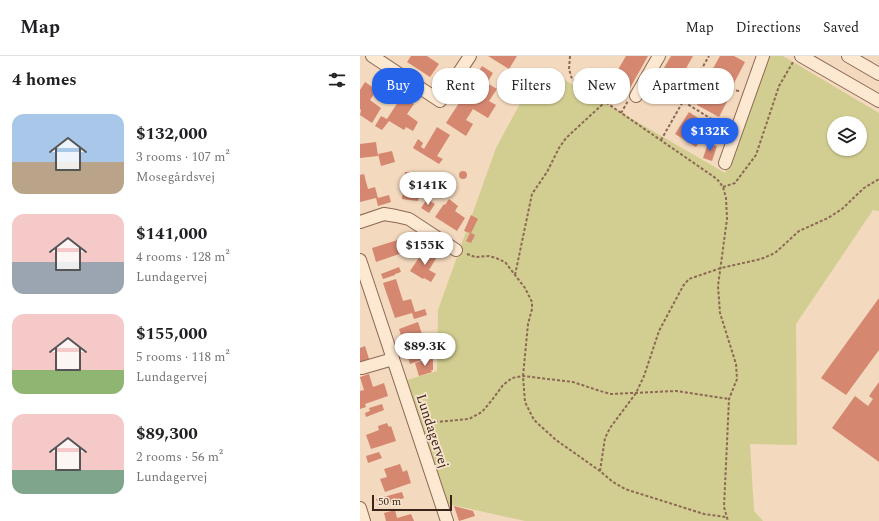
<!DOCTYPE html>
<meta charset="utf-8">
<style>
body{margin:0;font-family:Spectral,serif;background:#f2f2f2;color:#202124;height:100vh;display:flex;flex-direction:column;font-size:15px;white-space:nowrap}
*{box-sizing:border-box;margin:0}
p{font-size:13px;color:#757577}
.icon{flex:none;width:22px;height:22px;fill:none;stroke:currentColor;stroke-width:2;stroke-linecap:round;stroke-linejoin:round}
.map{position:relative;flex:1;overflow:hidden}
.details{display:flex;flex-direction:column;background:#fff;width:360px}
.details>*{flex:none}
.guide{position:absolute;left:12px;top:12px;width:380px;height:36px;display:flex;gap:8px}
.fabs{position:absolute;left:467px;top:60px;display:grid;gap:8px}
.fabs a{display:grid;place-items:center;width:40px;height:40px;border-radius:50%;background:#fff;box-shadow:0 1px 3px #0004;font-size:20px}
.scale{position:absolute;left:12px;bottom:10px;width:80px;box-sizing:border-box;padding-left:4px;border:2px solid #3b251b;border-top:0;font-size:11px;line-height:14px;white-space:nowrap;color:#3b251b;-webkit-text-stroke:3px #f9e5cf;paint-order:stroke}
.price{position:absolute;translate:-50% -34px;padding:0 9px;border-radius:14px;background:#fff;color:#222;font-size:13px;line-height:26px;filter:drop-shadow(0 1px 2px #0008)}
.price::after{content:'';position:absolute;left:50%;top:24px;width:12px;height:9px;margin-left:-6px;background:inherit;clip-path:polygon(0 0,100% 0,50% 100%)}
.price.on{background:#2563eb;color:#fff}
ul{padding:0;list-style:none}
li{display:flex;align-items:center;gap:12px;height:100px;padding:0 12px}
li span{display:grid;place-items:center;flex:none;width:112px;height:80px;border-radius:12px;color:#555}
li>.icon{margin-inline-start:auto}
span .icon{width:48px;height:48px;fill:#fffc;stroke-width:1}
li b{font-size:17px}
h2{display:flex;justify-content:space-between;align-items:center;height:48px;padding:0 12px;font-size:17px}
.pill{padding:0 14px;border-radius:16px;background:#fff;box-shadow:0 1px 3px #0004;font-size:14px;line-height:36px}
.pill.on{background:#2563eb;color:#fff}
header{display:flex;align-items:center;gap:24px;box-sizing:border-box;height:56px;padding:0 20px;background:#fff;border-bottom:1px solid #e0e0e0}
header strong{font-size:19px}
nav{display:flex;gap:22px;margin-inline-start:auto;font-size:14px}
main{display:flex;flex:1;min-height:0}
.map>svg:first-child{display:block}
.green{fill:#d2ce91;fill-rule:evenodd}
.building{fill:#d58770}
.lines{fill:none;stroke-linecap:round;stroke-linejoin:round}
.minor-casing{stroke:#8d6855;stroke-width:14}
.path{stroke:#8d6855;stroke-width:2;stroke-dasharray:3 2;stroke-linecap:butt}
.minor{stroke:#fde8d2;stroke-width:12}
.labels{text-anchor:middle;stroke-width:3.5;stroke-linejoin:round;paint-order:stroke}
.street-label{font-size:14px;fill:#3b251b;stroke:#f9e5cf}
</style>
<header>
<strong>Map</strong>
<nav><a>Map</a><a>Directions</a><a>Saved</a></nav>
</header>
<main>
<section class="details">
<h2>4 homes<svg class="icon" aria-label="filters" viewBox="0 0 24 24"><path d="M4 7h16M4 17h16"/><circle cx="9" cy="7" r="2"/><circle cx="15" cy="17" r="2"/></svg></h2>
<ul>
<li><span style="background:linear-gradient(#a9c7e8 60%,#b9a48a 0)"><svg class="icon" aria-label="home" viewBox="0 0 24 24"><path d="M3 11l9-7 9 7M6 9v11h12V9"/></svg></span><div><b>$132,000</b><p>3 rooms · 107 m²</p><p>Mosegårdsvej</p></div></li>
<li><span style="background:linear-gradient(#f6c9c9 60%,#9aa5b1 0)"><svg class="icon" aria-label="home" viewBox="0 0 24 24"><path d="M3 11l9-7 9 7M6 9v11h12V9"/></svg></span><div><b>$141,000</b><p>4 rooms · 128 m²</p><p>Lundagervej</p></div></li>
<li><span style="background:linear-gradient(#f6c9c9 70%,#8fb573 0)"><svg class="icon" aria-label="home" viewBox="0 0 24 24"><path d="M3 11l9-7 9 7M6 9v11h12V9"/></svg></span><div><b>$155,000</b><p>5 rooms · 118 m²</p><p>Lundagervej</p></div></li>
<li><span style="background:linear-gradient(#f6c9c9 70%,#7fa58c 0)"><svg class="icon" aria-label="home" viewBox="0 0 24 24"><path d="M3 11l9-7 9 7M6 9v11h12V9"/></svg></span><div><b>$89,300</b><p>2 rooms · 56 m²</p><p>Lundagervej</p></div></li>
</ul>
</section>
<div class="map">
<svg width="519" height="465" viewBox="0 0 519 465">
<rect width="100%" height="100%" fill="#f3d9be"/>
<path class="green" d="M409 0H423L519 57V155L513 154 436 268 437 389 390 388 394 455 403 465H165L88 448 47 324 77 315 78 254 136 92 169 31 193 17 365 117ZM474 67H500V93H474Z"/>
<g class="building">
<path d="M51 0H67L79 8 70 21 47 6Z"/>
<path d="M128 0H157L149 13Z"/>
<path d="M266 0H288L266 39 249 29Z"/>
<path d="M311 0H333L312 37 295 27Z"/>
<path d="M360 0H374L385 6 373 29 351 16Z"/>
<path d="M122 10 133 17 127 27 137 33 129 45 136 49 128 62 113 53 106 64 113 68 106 80 86 67 101 44 104 46 108 40 119 46 122 42 108 33Z"/>
<path d="M5 26 17 34 10 44 21 52 12 67 0 59 1 54 0 53V34Z"/>
<path d="M350 26 371 38 359 61 337 49Z"/>
<path d="M42 40 54 48 47 58 58 66 53 75 46 71 44 74 29 65 22 74 15 70 21 60 27 63Z"/>
<path d="M329 56 350 70 336 91 315 78Z"/>
<path d="M77 71 90 79 77 100 83 103 79 108 53 92 58 83 63 87 61 91 64 93Z"/>
<path d="M16 86 18 100 0 102V88Z"/>
<path d="M348 87 357 90 352 105 343 102Z"/>
<path d="M32 95 35 106 21 110 18 98Z"/>
<circle cx="103" cy="119" r="4"/>
<path d="M45 116 61 117 60 129 68 130 66 141 59 140 58 145 42 143Z"/>
<path d="M4 118 8 133 15 131 18 142 29 139 31 146 18 150 16 142 0 146V119Z"/>
<path d="M67 143 75 148 69 157 61 152Z"/>
<path d="M89 143 98 150 95 155 105 162 97 175 75 161 84 148 85 149Z"/>
<path d="M111 159 118 163 111 177 115 179 111 187 106 185 110 177 104 175Z"/>
<path d="M56 182 64 188 58 197 52 193Z"/>
<path d="M41 183 45 196 16 206 12 192Z"/>
<path d="M65 193 77 201 69 214 76 218 71 226 64 222 63 223 50 215Z"/>
<path d="M39 211 41 216 35 218V219L23 223 21 218Z"/>
<path d="M36 223 43 245 51 243 55 256 65 253 67 259 54 263 52 257 35 262 23 227Z"/>
<path d="M519 242V294L486 339 461 322Z"/>
<path d="M58 266 62 278 56 280 64 303 50 308 39 273Z"/>
<path d="M5 290 9 303 0 306V292Z"/>
<path d="M73 302V314H71L72 316 59 320 55 307 68 303V304Z"/>
<path d="M9 318 13 331 24 327 28 340 5 348 6 351 0 353V335L4 334 0 321Z"/>
<path d="M519 326V406L472 372 495 340 508 350 513 343 509 340Z"/>
<path d="M22 348 24 354 6 361 5 357 10 355 9 352Z"/>
<path d="M27 367 29 371 31 370 36 385 11 393 6 379 19 374 18 370Z"/>
<path d="M19 396 22 402 8 407 6 400Z"/>
<path d="M40 408 43 416 47 414 51 427 25 436 20 423 27 421 24 413Z"/>
<path d="M42 436 44 442 19 450 16 443Z"/>
<path d="M94 450 113 455 115 460 99 465Z"/>
<path d="M35 454 37 462 51 458 54 465H26L24 457Z"/>
</g>
<g class="lines">
<g class="minor-casing">
<g id="minor">
<path d="M12 0 80 45 110 0"/>
<path d="M441 0 519 45"/>
<path d="M488 0 519 18"/>
<path d="M276 40 299 0"/>
<path d="M365 107 403 0"/>
<path d="M0 166 24 158 36 160 49 163 96 194"/>
<path d="M0 204 87 465"/>
<path d="M2 312 33 303"/>
<path d="M0 452 4 465"/>
</g>
</g>
<g class="path">
<path d="M210 0 209 13 212 23 357 123 363 131 366 142 367 163 358 230 360 257 376 308 377 323 369 343 364 451 368 465"/>
<path d="M341 16C346 19 353 22 359 25 366 31 370 34 379 35"/>
<path d="M324 46 366 72"/>
<path d="M261 57 268 45"/>
<path d="M301 84 349 0"/>
<path d="M363 131 375 127 396 99 419 30 433 6"/>
<path d="M107 198 115 201 129 200 136 202 145 206 165 232 172 246V253L168 268 163 320 165 346 174 364 196 384 240 415 253 426 265 433 344 458 366 461"/>
<path d="M155 219 172 138 187 116 199 92 206 82 245 46"/>
<path d="M65 367 109 363 122 356 132 344 143 329 152 322 163 320 213 326 240 335 251 338 316 335 369 343"/>
<path d="M240 415 245 382 250 372 276 337 284 320 299 275 323 230 329 223 361 212 401 203 415 197 439 175 468 162 482 153 504 132 519 123"/>
</g>
<use href="#minor" class="minor"/>
</g>
<g class="labels">
<g class="street-label">
<text transform="translate(73 375) rotate(72)" y="5">Lundagervej</text>
</g>
</g>
</svg>
<div class="fabs">
<a><svg class="icon" aria-label="layers" viewBox="0 0 24 24"><path d="M12 4l9 5-9 5-9-5zM3 14l9 5 9-5"/></svg></a>
</div>
<div class="scale">50 m</div>
<b class="price on" style="left:350px;top:96px">$132K</b>
<b class="price" style="left:68px;top:150px">$141K</b>
<b class="price" style="left:65px;top:210px">$155K</b>
<b class="price" style="left:65px;top:311px">$89.3K</b>
<div class="guide">
<a class="pill on">Buy</a>
<a class="pill">Rent</a>
<a class="pill">Filters</a>
<a class="pill">New</a>
<a class="pill">Apartment</a>
</div>
</div>
</main>
